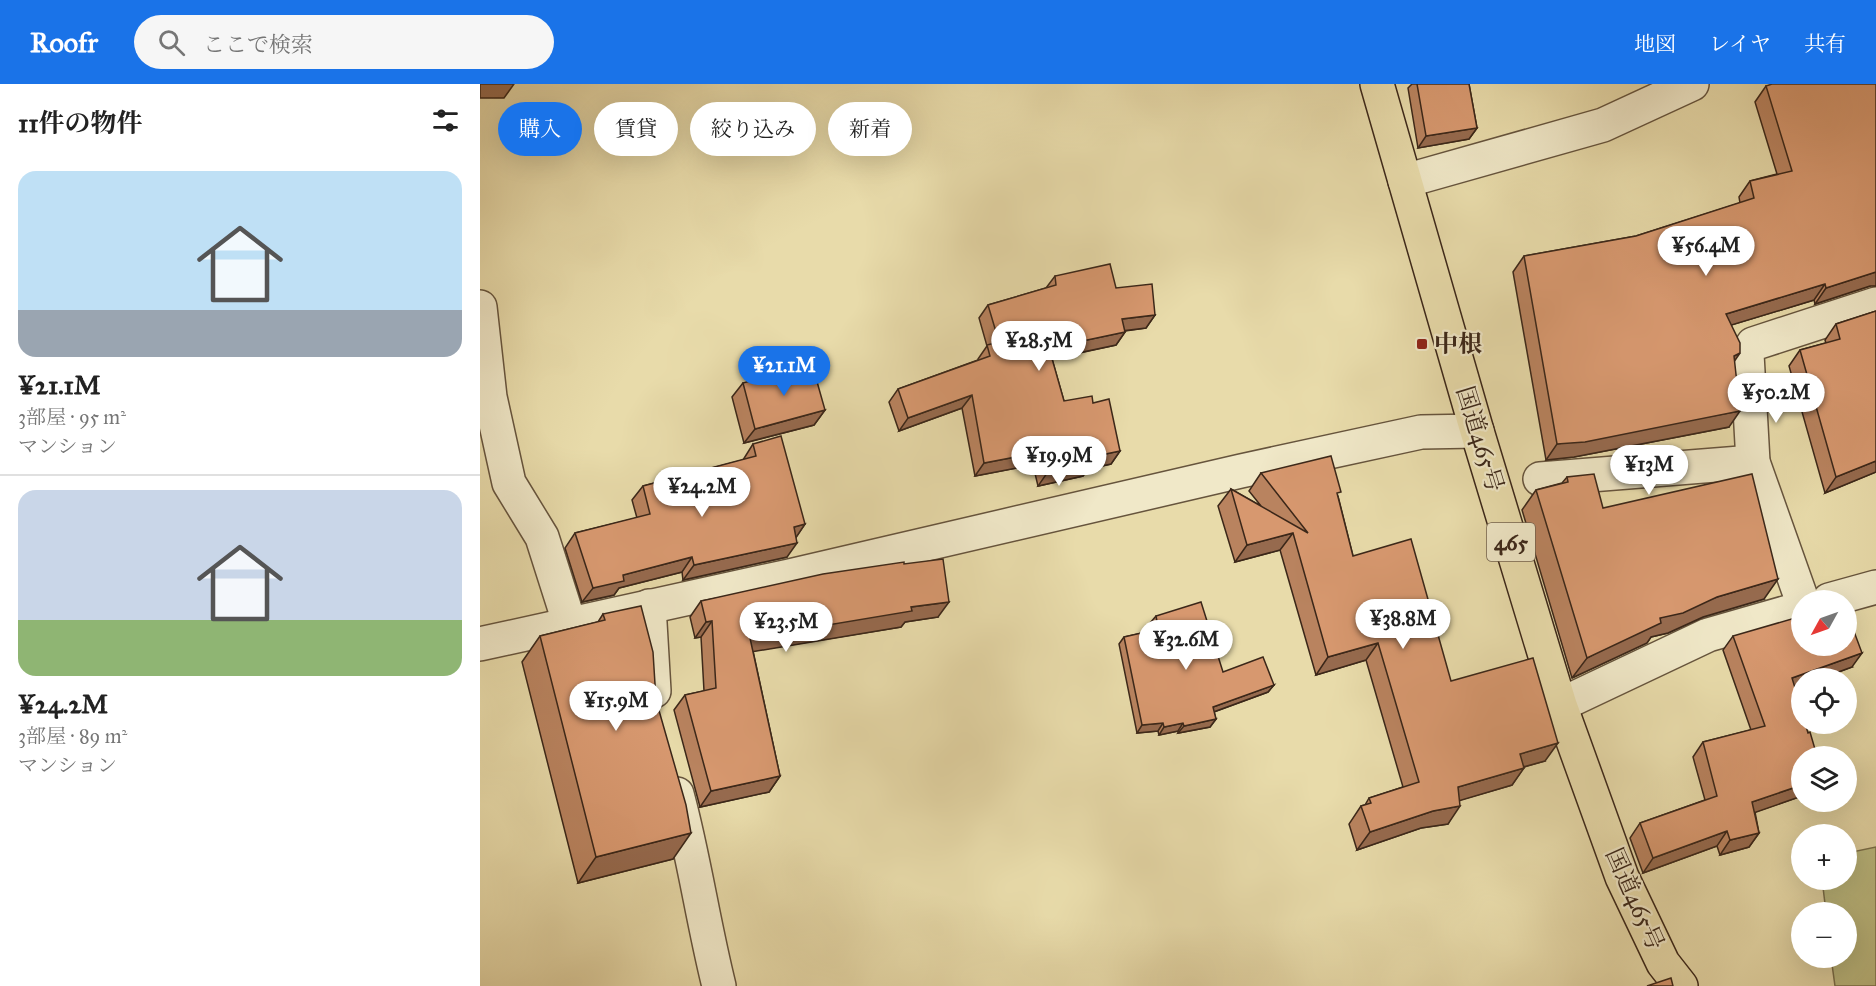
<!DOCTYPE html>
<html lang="ja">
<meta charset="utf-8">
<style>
body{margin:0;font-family:"IM FELL Great Primer","Noto Serif JP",serif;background:#f6f6f6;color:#222;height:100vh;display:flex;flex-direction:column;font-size:22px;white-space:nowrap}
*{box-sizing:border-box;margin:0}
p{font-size:20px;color:#767676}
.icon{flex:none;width:33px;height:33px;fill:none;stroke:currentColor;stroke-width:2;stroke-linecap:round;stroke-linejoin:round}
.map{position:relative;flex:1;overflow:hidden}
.details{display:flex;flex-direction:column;background:#fff;width:480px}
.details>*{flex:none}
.banner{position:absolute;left:18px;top:18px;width:570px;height:54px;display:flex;gap:12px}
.needle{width:39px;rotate:230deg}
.controls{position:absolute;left:1311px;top:506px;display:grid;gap:12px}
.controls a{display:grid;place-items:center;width:66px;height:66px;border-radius:50%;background:#fff;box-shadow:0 6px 24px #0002;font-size:30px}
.price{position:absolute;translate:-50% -51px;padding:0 14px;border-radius:21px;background:#fff;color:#222;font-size:20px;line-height:39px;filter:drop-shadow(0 2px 3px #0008)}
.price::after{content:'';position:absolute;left:50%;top:36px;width:18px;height:14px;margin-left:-9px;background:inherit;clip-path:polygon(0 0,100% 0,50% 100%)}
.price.current{background:#1a73e8;color:#fff}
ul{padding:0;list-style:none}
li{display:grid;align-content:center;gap:12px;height:318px;padding:0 18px}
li+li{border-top:2px solid #e0e0e0}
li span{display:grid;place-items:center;height:186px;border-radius:18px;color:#555}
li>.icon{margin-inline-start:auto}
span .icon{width:108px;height:108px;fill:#fffc;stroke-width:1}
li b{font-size:26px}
h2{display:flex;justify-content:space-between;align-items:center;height:72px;padding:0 18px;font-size:26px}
.pill{padding:0 21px;border-radius:27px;background:#fff;box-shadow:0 6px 24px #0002;font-size:21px;line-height:54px}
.pill.current{background:#1a73e8;color:#fff}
header{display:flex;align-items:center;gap:36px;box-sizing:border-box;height:84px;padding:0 30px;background:#1a73e8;color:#fff}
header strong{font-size:28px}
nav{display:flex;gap:33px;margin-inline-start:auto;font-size:21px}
.search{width:420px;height:54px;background:#f6f6f6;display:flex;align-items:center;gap:15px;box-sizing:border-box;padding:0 21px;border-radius:33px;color:#767676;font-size:22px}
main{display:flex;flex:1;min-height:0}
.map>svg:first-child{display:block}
.green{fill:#bebe84;stroke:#7c724e;stroke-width:1.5}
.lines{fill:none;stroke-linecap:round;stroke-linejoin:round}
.minor-casing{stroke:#66543d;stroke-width:36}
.highway-casing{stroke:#3b2719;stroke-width:36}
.minor{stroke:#f0e8c8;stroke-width:33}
.highway{stroke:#e8dbaa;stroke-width:33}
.wall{fill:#b9835f;stroke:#3b2719;stroke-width:1.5}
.shaded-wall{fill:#966a4e;stroke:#3b2719;stroke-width:1.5}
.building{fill:#d7986f;stroke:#3b2719;stroke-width:1.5}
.poi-dot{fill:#8f2418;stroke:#f0e8c8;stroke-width:2}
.labels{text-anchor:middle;stroke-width:4.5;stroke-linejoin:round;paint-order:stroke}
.shield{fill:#f0e8c8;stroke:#71614e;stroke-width:1.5}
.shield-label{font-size:22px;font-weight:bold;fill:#3b2719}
.poi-label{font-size:24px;font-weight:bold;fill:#3b2719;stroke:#f0e8c8;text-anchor:start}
.street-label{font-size:24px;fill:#3b2719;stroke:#f0e8c8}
</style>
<header>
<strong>Roofr</strong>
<div class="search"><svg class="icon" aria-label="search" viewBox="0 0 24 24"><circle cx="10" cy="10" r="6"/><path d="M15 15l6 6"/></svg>ここで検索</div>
<nav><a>地図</a><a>レイヤ</a><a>共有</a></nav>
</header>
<main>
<section class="details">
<h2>11件の物件<svg class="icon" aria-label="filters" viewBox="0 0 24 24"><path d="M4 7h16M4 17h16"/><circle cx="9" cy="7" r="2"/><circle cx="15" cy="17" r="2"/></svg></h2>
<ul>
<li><span style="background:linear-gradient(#bfe0f5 75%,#9aa5b1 0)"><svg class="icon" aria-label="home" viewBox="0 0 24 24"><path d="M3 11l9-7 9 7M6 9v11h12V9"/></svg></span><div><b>¥21.1M</b><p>3部屋 · 95 m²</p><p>マンション</p></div></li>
<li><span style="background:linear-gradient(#c9d6e8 70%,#8fb573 0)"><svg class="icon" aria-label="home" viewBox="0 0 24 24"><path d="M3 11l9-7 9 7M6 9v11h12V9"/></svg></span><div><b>¥24.2M</b><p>3部屋 · 89 m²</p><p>マンション</p></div></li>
</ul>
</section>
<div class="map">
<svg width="1396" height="902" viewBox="0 0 1396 902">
<rect width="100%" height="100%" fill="#e8dbaa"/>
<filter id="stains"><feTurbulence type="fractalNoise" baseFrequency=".00333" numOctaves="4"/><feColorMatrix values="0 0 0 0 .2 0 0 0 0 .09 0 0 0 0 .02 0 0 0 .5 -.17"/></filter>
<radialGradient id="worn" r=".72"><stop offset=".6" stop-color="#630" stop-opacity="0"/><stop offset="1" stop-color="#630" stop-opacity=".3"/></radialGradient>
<path class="green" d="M1396 763V902H1355L1351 873H1366V828H1346L1342 795H1366L1367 769Z"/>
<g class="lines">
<g class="minor-casing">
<g id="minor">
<path d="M925 97 1123 41 1212 0"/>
<path d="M0 223 10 313 29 399 62 453 90 541"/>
<path d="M1060 395 1273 378"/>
<path d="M1322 516 1273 378 1267 270 1273 260 1396 220"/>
<path d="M1349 516 1396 503"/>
<path d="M169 522 174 607"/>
<path d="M0 560 309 492 761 387 941 348 997 347"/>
<path d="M1080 621 1228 551 1322 524"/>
<path d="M197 710C214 773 223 838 239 902"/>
</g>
</g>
<g class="highway-casing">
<path id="highway" d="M897 0 997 347 1080 621 1142 793 1183 879 1201 902"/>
</g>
<use href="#minor" class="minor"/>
<use href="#highway" class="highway"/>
</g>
<g class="wall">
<path d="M932 0H989L997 44 989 55 938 64 928 4Z"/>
<path d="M1286 2 1390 202 1335 220 1334 216 1251 241 1254 277 1249 343 1094 373 1066 376 1033 188 1044 172 1156 152 1260 119 1259 113 1270 97 1297 90 1275 18Z"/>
<path d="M35 27 64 65H31L30 34Z"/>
<path d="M575 192 636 204 675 231 666 244 645 247V248L636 261 572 275 584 317 613 319 640 367 631 380 608 385 603 392 558 402 553 381 495 392 482 324 419 347 409 318 418 305 498 276V275L507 262 499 234 508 221 566 204Z"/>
<path d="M1396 227V388L1345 409 1309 282 1320 266 1346 259 1345 256 1356 240Z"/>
<path d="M263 299 345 326 334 341 264 359 252 313Z"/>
<path d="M273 360 325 440 316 453 307 473 203 496 202 488 139 504 134 511 102 518 85 464 95 449 157 434 152 416 163 402 263 376Z"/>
<path d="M781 389 858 412 873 472 971 597 1065 677 1044 683 1032 701 980 716 968 740 941 744 877 766 869 740 881 722 885 721 889 714 923 703 886 576 836 591 800 466 755 478 738 422 751 405 781 422 769 407Z"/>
<path d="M1087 393 1123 424 1284 515 1223 533 1188 549 1171 553 1167 559 1092 594 1042 426 1056 406 1082 399Z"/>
<path d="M424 480 458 533 425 538 421 543 273 567 300 692 289 708 220 723 194 626 205 611 224 607 221 553 215 554 210 533 221 517Z"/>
<path d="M123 530 176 616 193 775 98 799 42 578 60 552 118 538Z"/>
<path d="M676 532 743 588 794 601 788 608 734 628 736 635 730 643 698 649V647L679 651 678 647 657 649 639 560 644 553 667 548 669 545 671 544 670 539Z"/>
<path d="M1253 552 1372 583 1315 604 1328 649 1322 672V712L1275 728 1279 749 1269 763 1240 771 1237 762 1163 789 1150 754 1160 739 1225 716 1213 673 1223 658 1271 646 1243 566Z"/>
</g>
<g class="shaded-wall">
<path d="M0 0H34L24 14H0Z"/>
<path d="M997 44 989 55 938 64 946 52Z"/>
<path d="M69 57 64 65H31L36 58Z"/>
<path d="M1396 188V202H1390L1335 220 1346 204Z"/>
<path d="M1345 200 1334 216 1235 246 1246 230Z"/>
<path d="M675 231 666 244 633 248 642 235Z"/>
<path d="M645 248 636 261 560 277 569 264Z"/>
<path d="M1260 269 1249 285 1254 272Z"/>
<path d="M492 311 482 324 419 347 428 334Z"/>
<path d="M345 326 334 341 264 359 275 345Z"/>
<path d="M1260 327 1249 343 1094 373 1066 376 1077 360Z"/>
<path d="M640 367 631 380 608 385 603 392 558 402 567 389 611 373Z"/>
<path d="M562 368 553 381 495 392 504 379Z"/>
<path d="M1396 377V388L1345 409 1356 393Z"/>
<path d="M325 440 315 455 314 443Z"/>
<path d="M813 449 800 466 755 478 767 461Z"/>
<path d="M317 459 307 473 203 496 214 481Z"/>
<path d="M212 473 202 488 139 504 134 511 102 518 113 504 143 491Z"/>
<path d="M1298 495 1284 515 1223 533 1188 549 1171 553 1167 559 1092 594 1107 574 1180 534 1237 513Z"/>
<path d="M469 518 458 533 425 538 421 543 259 570 270 554 431 523Z"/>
<path d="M232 537 221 553 215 554 226 538Z"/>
<path d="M898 559 886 576 836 591 848 573Z"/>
<path d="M1382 569 1372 583 1342 594H1322V601L1302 608 1312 594Z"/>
<path d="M794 601 788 608 728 630 733 623Z"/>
<path d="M736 635 730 643 698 649 704 642Z"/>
<path d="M683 639 678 647 657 649 662 641Z"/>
<path d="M703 639 698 647 679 651 684 643Z"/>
<path d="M1078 659 1065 677 1028 687 1040 670Z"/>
<path d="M1044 684 1032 701 965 721 978 703Z"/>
<path d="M300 692 289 708 220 723 231 707Z"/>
<path d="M1322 701V712L1262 733 1272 718Z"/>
<path d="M980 722 968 740 941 744 877 766 890 748 953 727Z"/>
<path d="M1247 747 1237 762 1163 789 1173 774Z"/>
<path d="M211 749 193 775 98 799 116 773Z"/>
<path d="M1279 749 1269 763 1240 771 1250 756Z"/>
</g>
<g class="building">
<path d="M937 0H989L997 44 946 52Z"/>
<path d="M1292 0H1396V188L1346 204 1345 200 1246 230 1260 259V269L1254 272 1260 327 1105 358 1077 360 1044 172 1156 152 1274 114 1270 97 1312 87 1286 2Z"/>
<path d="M68 25 69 57 36 58 35 27Z"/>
<path d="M630 180 636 204 672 200 675 231 642 235 645 248 569 264 584 317 612 312 613 319 629 315 640 367 611 373 612 379 567 389 562 368 504 379 492 311 428 334 418 305 510 272 507 261 519 258 508 221 576 201 575 192Z"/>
<path d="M1396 227V377L1356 393 1320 266 1360 255 1356 240Z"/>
<path d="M332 280 345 326 275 345 263 299Z"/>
<path d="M301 352 325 440 314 443 317 459 214 481 212 473 143 491 144 497 113 504 95 449 170 430 163 402 276 372 273 360Z"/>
<path d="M851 372 861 408 857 409 873 472 931 455 971 597 1053 574 1078 659 1040 670 1044 684 978 703 980 722 953 727 890 748 881 722 891 719 889 714 939 698 898 559 848 573 813 449 767 461 751 405 828 449 781 389Z"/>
<path d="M1114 390 1123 424 1272 390 1298 495 1237 513 1203 529 1180 534 1181 539 1107 574 1056 406 1088 398 1087 393Z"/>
<path d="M463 475 469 518 431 523 432 527 270 554 300 692 231 707 205 611 236 604 232 537 226 538 221 517 343 490 424 478V480Z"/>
<path d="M721 518 743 588 783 573 794 601 733 623 736 635 704 642 703 639 684 643 683 639 662 641 644 553 670 547 669 545 678 543 676 532Z"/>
<path d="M161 522 173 568 176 616 206 721 211 749 116 773 60 552 125 536 123 530Z"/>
<path d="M1366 526 1382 569 1312 594 1322 627V639H1325L1328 649 1330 648 1337 672H1322V701L1272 718 1279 749 1250 756 1247 747 1173 774 1160 739 1237 712 1223 658 1285 642 1253 552 1322 532V561H1366Z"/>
<path d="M1191 894 1193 902H1167Z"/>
</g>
<rect class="poi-dot" x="936" y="254" width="12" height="12" rx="3"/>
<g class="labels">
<rect class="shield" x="1007" y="439" width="48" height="38" rx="4.5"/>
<g class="shield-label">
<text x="1031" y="466">465</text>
</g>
<g class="poi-label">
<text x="954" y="268">中根</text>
</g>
<g class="street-label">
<text transform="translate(1000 355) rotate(73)" y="8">国道465号</text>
<text transform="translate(1155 815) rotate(66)" y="8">国道465号</text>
</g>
</g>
<rect width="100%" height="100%" filter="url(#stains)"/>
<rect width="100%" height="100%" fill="url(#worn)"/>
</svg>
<div class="controls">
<a><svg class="needle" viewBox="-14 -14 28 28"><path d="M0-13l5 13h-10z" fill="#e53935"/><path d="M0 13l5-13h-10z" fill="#767676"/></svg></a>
<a><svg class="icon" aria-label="locate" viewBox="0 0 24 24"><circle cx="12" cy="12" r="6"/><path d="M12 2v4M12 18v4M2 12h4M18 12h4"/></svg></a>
<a><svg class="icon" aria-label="layers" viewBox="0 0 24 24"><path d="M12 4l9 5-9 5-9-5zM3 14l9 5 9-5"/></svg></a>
<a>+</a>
<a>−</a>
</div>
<b class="price" style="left:1226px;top:193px">¥56.4M</b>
<b class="price" style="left:559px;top:288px">¥28.5M</b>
<b class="price current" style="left:304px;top:313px">¥21.1M</b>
<b class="price" style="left:1296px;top:340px">¥50.2M</b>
<b class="price" style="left:579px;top:403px">¥19.9M</b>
<b class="price" style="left:1169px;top:412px">¥13M</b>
<b class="price" style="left:222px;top:434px">¥24.2M</b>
<b class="price" style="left:923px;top:566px">¥38.8M</b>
<b class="price" style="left:306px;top:569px">¥23.5M</b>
<b class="price" style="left:706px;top:587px">¥32.6M</b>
<b class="price" style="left:136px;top:648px">¥15.9M</b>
<div class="banner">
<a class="pill current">購入</a>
<a class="pill">賃貸</a>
<a class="pill">絞り込み</a>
<a class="pill">新着</a>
</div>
</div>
</main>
